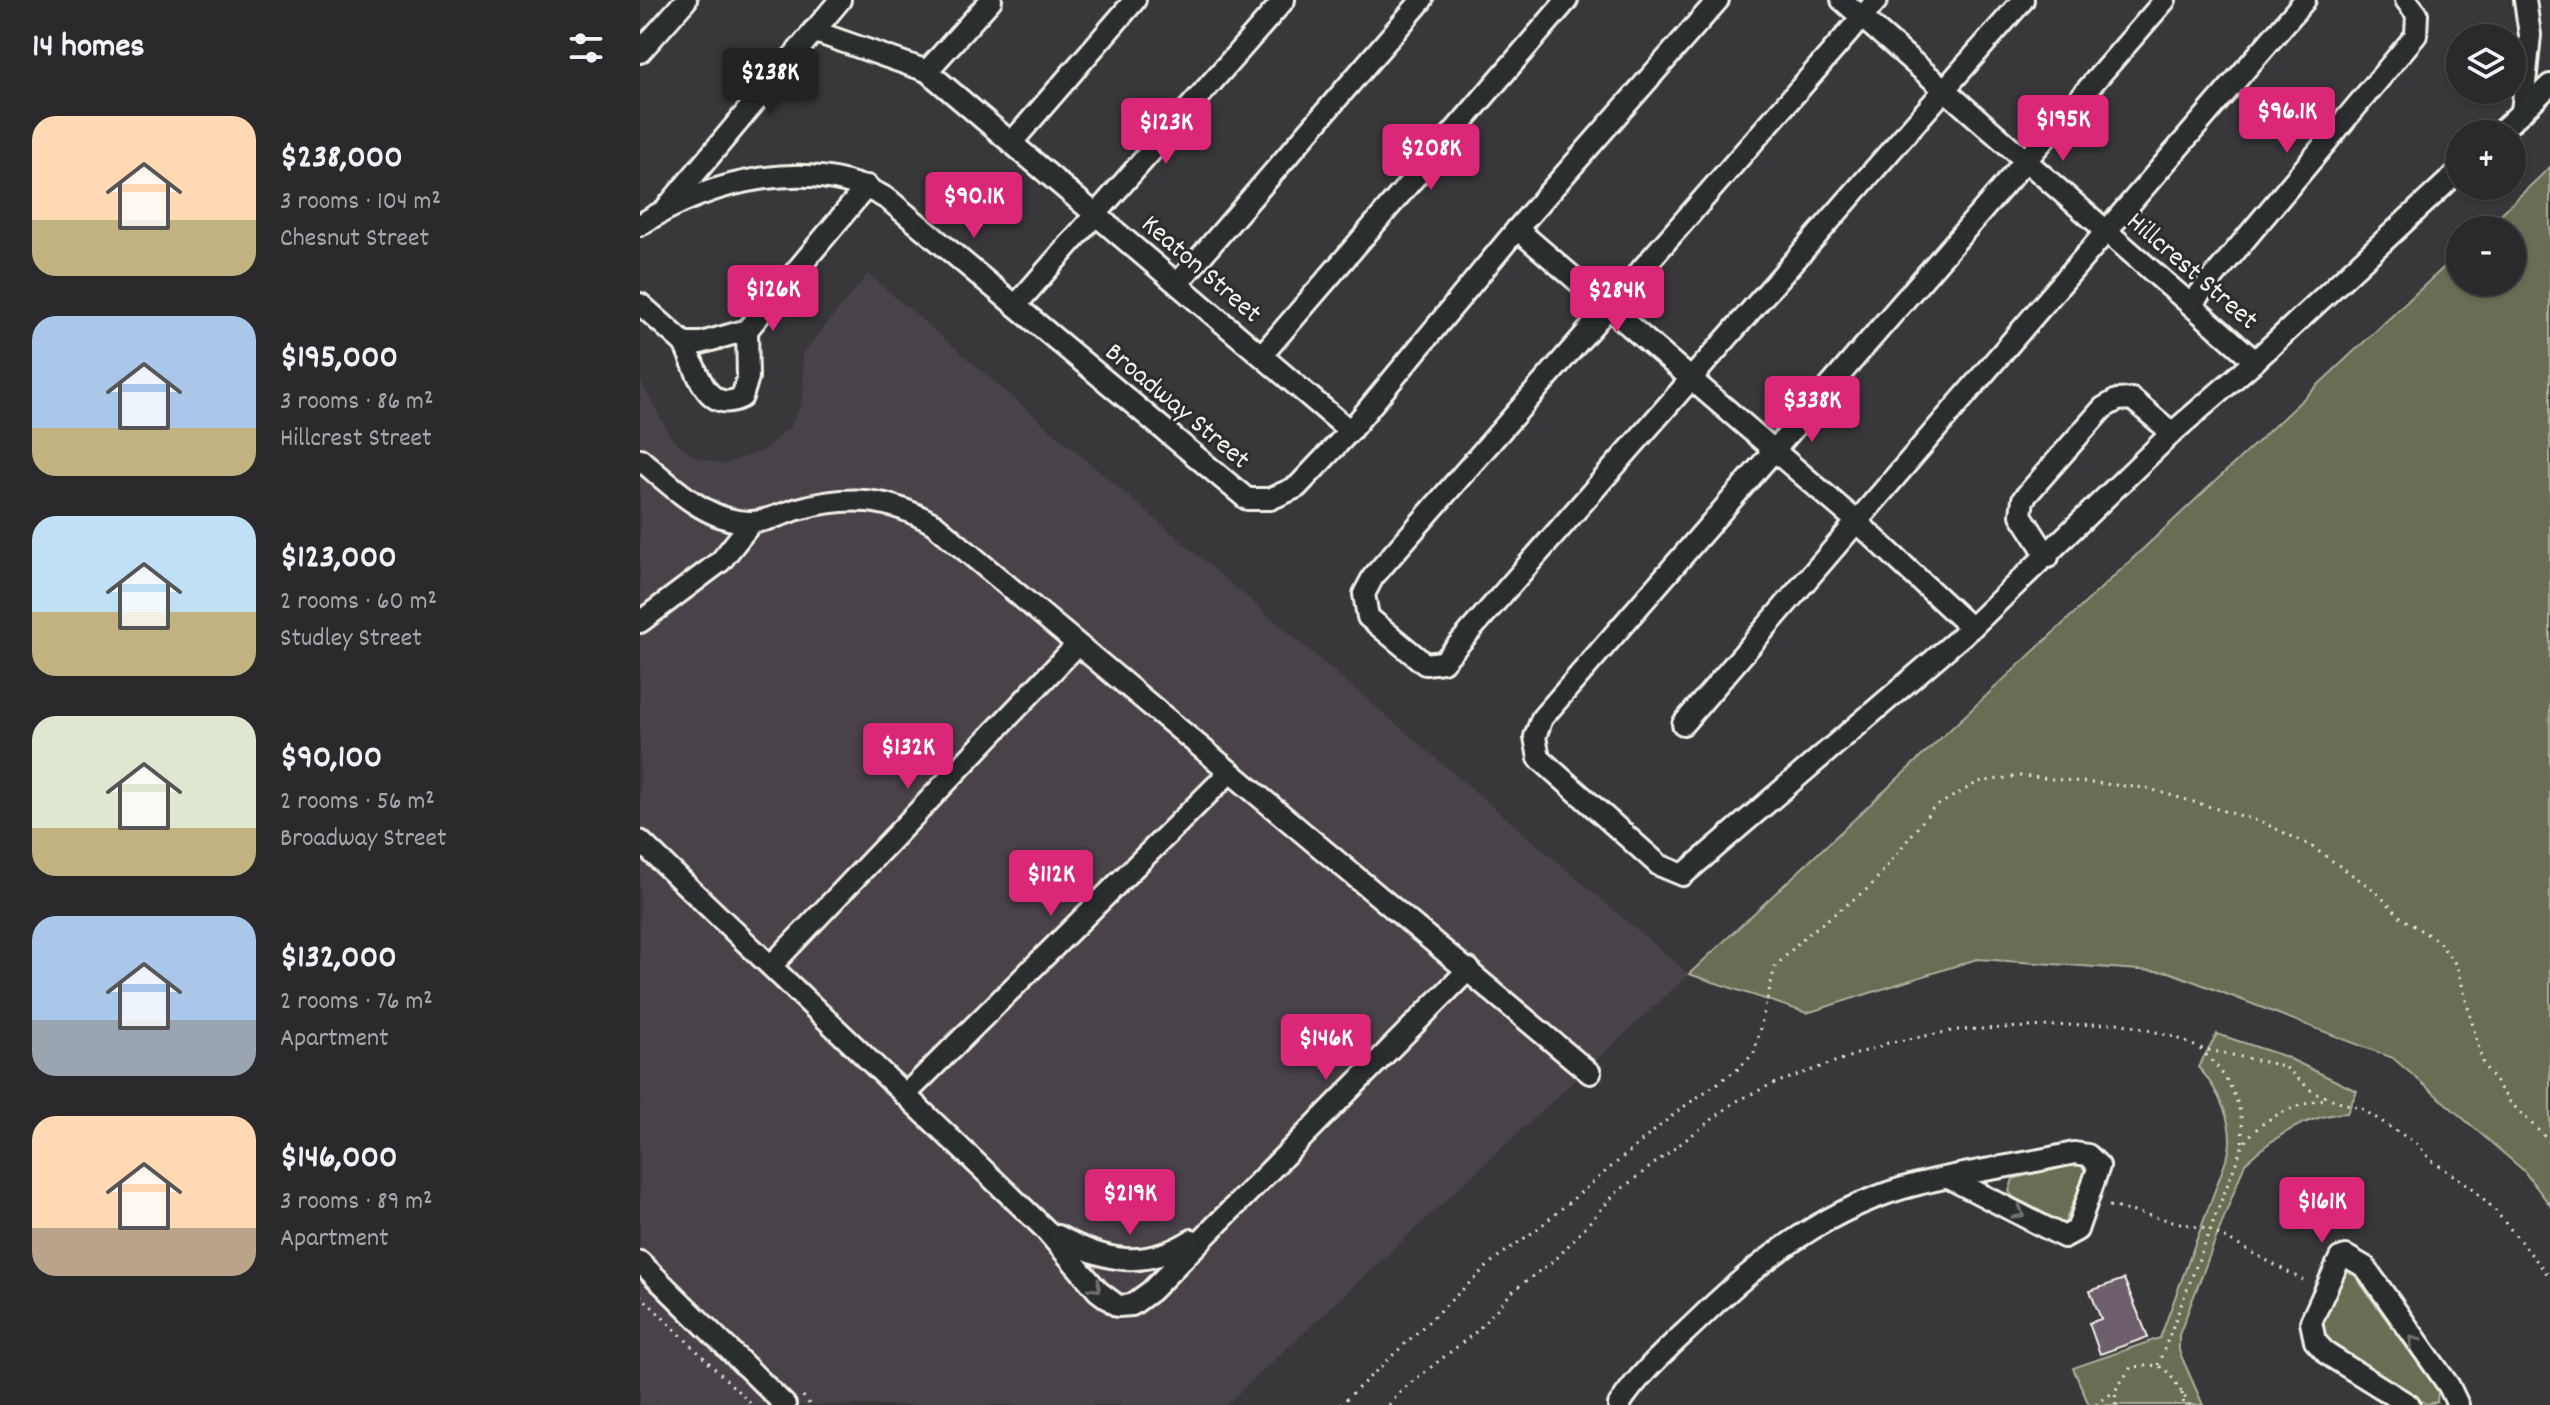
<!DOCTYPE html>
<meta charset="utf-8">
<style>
body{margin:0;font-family:Dekko,sans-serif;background:#323134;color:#f1f3f6;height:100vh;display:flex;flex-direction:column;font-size:30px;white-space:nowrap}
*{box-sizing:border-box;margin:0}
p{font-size:26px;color:#a5a6a9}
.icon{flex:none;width:44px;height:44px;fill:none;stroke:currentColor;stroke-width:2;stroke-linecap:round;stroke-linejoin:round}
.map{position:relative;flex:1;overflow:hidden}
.side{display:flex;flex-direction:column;background:#2a292c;width:640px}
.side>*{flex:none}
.controls{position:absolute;left:1806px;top:24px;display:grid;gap:16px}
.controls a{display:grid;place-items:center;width:80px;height:80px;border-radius:50%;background:#2a292c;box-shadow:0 2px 6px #0004,0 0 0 2px #464548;font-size:40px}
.price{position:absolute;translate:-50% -68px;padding:0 18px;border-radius:8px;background:#db2777;color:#fff;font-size:26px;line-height:52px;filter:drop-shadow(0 2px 4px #0008)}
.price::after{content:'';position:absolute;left:50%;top:48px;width:24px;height:18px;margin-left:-12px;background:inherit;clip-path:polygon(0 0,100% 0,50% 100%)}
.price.active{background:#222;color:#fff}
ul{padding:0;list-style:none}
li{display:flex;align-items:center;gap:24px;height:200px;padding:0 32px}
li span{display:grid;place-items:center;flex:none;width:224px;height:160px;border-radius:24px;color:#555}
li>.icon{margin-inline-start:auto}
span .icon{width:96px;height:96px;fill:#fffc;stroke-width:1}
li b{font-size:34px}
h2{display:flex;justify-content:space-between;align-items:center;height:96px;padding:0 32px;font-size:34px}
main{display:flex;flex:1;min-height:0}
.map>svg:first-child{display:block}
.built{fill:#484349}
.green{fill:#676d52;stroke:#aeaf9d;stroke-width:2}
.building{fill:#6e5f6c;stroke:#f4f1e8;stroke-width:2}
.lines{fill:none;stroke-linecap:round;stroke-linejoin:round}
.street-casing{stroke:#f4f1e8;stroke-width:26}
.path{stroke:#f4f1e8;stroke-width:3;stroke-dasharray:2 6;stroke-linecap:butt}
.street{stroke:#2a2d2e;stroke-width:20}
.oneway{stroke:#71726f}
.labels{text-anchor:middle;stroke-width:6;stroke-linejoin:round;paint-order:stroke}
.street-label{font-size:28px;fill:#f4f1e8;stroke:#2a2d2e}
</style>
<main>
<section class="side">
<h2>14 homes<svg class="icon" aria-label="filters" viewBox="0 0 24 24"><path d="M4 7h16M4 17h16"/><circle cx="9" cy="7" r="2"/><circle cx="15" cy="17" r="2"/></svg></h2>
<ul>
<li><span style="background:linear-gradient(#ffd9b3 65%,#c2b280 0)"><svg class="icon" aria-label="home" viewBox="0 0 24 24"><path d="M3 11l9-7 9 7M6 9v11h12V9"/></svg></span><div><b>$238,000</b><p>3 rooms · 104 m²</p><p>Chesnut Street</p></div></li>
<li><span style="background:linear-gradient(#a9c7e8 70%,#c2b280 0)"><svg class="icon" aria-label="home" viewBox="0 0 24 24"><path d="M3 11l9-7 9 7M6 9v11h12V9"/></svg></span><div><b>$195,000</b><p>3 rooms · 86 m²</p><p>Hillcrest Street</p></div></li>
<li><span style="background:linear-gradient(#bfe0f5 60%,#c2b280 0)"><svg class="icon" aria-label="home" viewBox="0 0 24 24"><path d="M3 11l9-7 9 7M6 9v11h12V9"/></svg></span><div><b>$123,000</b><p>2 rooms · 60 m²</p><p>Studley Street</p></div></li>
<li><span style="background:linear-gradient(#dfe7d0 70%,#c2b280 0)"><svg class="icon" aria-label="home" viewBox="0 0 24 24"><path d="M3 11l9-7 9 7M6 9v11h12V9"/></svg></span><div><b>$90,100</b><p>2 rooms · 56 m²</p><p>Broadway Street</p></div></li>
<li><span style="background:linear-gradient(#a9c7e8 65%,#9aa5b1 0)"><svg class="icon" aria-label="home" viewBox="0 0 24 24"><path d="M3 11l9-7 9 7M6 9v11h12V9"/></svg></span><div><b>$132,000</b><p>2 rooms · 76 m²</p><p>Apartment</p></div></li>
<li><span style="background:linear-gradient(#ffd9b3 70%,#b9a48a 0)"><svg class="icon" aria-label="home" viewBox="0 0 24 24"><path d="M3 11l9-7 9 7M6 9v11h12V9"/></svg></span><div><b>$146,000</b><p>3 rooms · 89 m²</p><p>Apartment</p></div></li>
</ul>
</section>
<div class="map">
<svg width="1910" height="1405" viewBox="0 0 1910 1405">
<rect width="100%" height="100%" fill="#38373a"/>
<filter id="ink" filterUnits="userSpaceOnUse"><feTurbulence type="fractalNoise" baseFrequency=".0125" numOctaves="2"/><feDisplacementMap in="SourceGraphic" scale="16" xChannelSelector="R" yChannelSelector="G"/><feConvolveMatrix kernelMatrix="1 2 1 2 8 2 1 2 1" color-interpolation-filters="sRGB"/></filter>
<g filter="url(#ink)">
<path class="built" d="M228 274 1049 974 586 1405H0V380L32 439 54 456 83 465 122 451 150 427 161 404 164 386 162 354Z"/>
<g class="green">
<path d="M1910 167V1205L1883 1170 1753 1058 1529 972 1337 959 1167 1013 1049 974 1820 252V282H1872V230H1844Z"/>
<path d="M1577 1034 1644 1056 1717 1091 1707 1113C1667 1115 1634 1136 1605 1163L1539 1335V1351L1563 1405H1449L1433 1368 1520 1338 1588 1155C1596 1126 1578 1088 1558 1067Z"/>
<path d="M1423 1165 1441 1166 1446 1172 1424 1224 1373 1197 1369 1191 1373 1179Z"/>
<path d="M1712 1272 1798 1391 1797 1402 1786 1404 1685 1338C1675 1319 1694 1291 1702 1273Z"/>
</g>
<path class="building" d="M1484 1279 1508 1337 1460 1354 1449 1323 1461 1319 1450 1291Z"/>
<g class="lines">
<g class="street-casing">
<g id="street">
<path d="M1202 0 1615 361"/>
<path d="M1237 0 733 577 724 594 728 617 785 664 803 662 1383 0"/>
<path d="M1525 0 902 718 895 737 899 758 1019 865 1043 875 1331 628 1532 433 1615 361 1820 170"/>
<path d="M173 31 287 71 710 431"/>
<path d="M0 52 46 0"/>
<path d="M287 71 351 0"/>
<path d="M1882 112 1890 35 1885 0"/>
<path d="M1858 134 1910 85"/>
<path d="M373 141 495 0"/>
<path d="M28 206 200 0"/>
<path d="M0 225C68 180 176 154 249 200L607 499H630L657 487 710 431 877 229 1078 0"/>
<path d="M877 229 1215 520 1331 628"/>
<path d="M538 283 782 0"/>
<path d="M0 304 44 343H61L107 330 227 186"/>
<path d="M377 304 644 0"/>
<path d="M1551 304 1776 35 1777 14 1766 0"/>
<path d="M44 343C57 369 66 416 102 397L108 377 107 330"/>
<path d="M622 355 927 0"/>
<path d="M0 459C30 485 68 523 111 522 126 522 144 513 158 509 208 495 248 497 294 524L950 1073"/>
<path d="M1408 557 1381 515 1383 499 1463 408 1477 400 1492 399 1532 433"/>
<path d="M0 622 81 561 112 522"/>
<path d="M1043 724 1665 0"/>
<path d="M0 841 404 1228 458 1291 478 1306 492 1305 511 1291 829 969"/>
<path d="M131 966 436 646"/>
<path d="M265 1095 589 773"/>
<path d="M418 1236C466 1262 503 1270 552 1240"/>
<path d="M0 1262 145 1405"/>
<path d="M979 1405C999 1373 1031 1346 1058 1320 1120 1259 1192 1205 1278 1184 1329 1171 1382 1165 1434 1153L1448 1155 1459 1166 1437 1230 1424 1237 1309 1178"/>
<path d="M1769 1405 1687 1354 1675 1341 1671 1322 1700 1258 1706 1256 1725 1267 1809 1386 1818 1405"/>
</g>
</g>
<g class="path">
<path d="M1560 1049C1587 1073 1606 1106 1602 1144"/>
<path d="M1469 1206 1570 1230 1663 1280"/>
<path d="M0 1295 112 1405"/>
<path d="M1518 1365 1602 1147C1620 1117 1651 1107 1684 1099"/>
<path d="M1542 1393 1544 1405"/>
<path d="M163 1396 170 1405"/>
<path d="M700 1405 855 1259 896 1230 1039 1110 1098 1069 1114 1053 1135 967 1163 938 1231 886 1293 808 1338 782 1381 776 1506 788 1622 822 1671 846 1734 890 1763 919 1798 941 1817 966 1843 1064 1869 1101 1910 1142"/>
<path d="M749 1405 763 1389 837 1331 874 1290 918 1257 976 1193 1095 1102 1130 1085 1248 1043 1317 1030 1480 1023 1535 1037 1559 1048 1644 1066 1674 1093 1722 1109 1777 1144 1792 1161 1830 1186 1853 1208 1910 1277"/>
<path d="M1456 1405 1475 1391"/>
<path d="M1476 1405 1475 1391 1491 1367 1518 1365 1529 1373 1550 1405"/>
</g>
<use href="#street" class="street"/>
</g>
<defs><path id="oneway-chevron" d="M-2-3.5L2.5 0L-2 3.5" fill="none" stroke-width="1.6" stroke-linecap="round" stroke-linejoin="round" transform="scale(2)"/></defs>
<g class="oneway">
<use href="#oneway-chevron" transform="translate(1379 1213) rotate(31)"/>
<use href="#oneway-chevron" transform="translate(456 1287) rotate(45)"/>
<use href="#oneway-chevron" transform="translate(1774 1341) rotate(-127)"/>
</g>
</g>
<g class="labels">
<g class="street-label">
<text transform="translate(563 267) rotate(41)" y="10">Keaton Street</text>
<text transform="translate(1554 269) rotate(41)" y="10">Hillcrest Street</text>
<text transform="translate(539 404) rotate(40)" y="10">Broadway Street</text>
</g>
</g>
</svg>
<div class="controls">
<a><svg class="icon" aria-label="layers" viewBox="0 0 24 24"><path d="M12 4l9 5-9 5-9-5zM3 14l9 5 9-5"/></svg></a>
<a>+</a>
<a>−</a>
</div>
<b class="price active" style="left:130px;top:116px">$238K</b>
<b class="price" style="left:1647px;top:155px">$96.1K</b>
<b class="price" style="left:1423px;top:163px">$195K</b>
<b class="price" style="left:526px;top:166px">$123K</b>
<b class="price" style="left:791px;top:192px">$208K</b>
<b class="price" style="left:334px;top:240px">$90.1K</b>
<b class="price" style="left:133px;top:333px">$126K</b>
<b class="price" style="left:977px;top:334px">$284K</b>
<b class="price" style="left:1172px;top:444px">$338K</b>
<b class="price" style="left:268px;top:791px">$132K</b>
<b class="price" style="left:411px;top:918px">$112K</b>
<b class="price" style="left:686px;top:1082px">$146K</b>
<b class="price" style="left:490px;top:1237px">$219K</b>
<b class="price" style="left:1682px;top:1245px">$161K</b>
</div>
</main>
